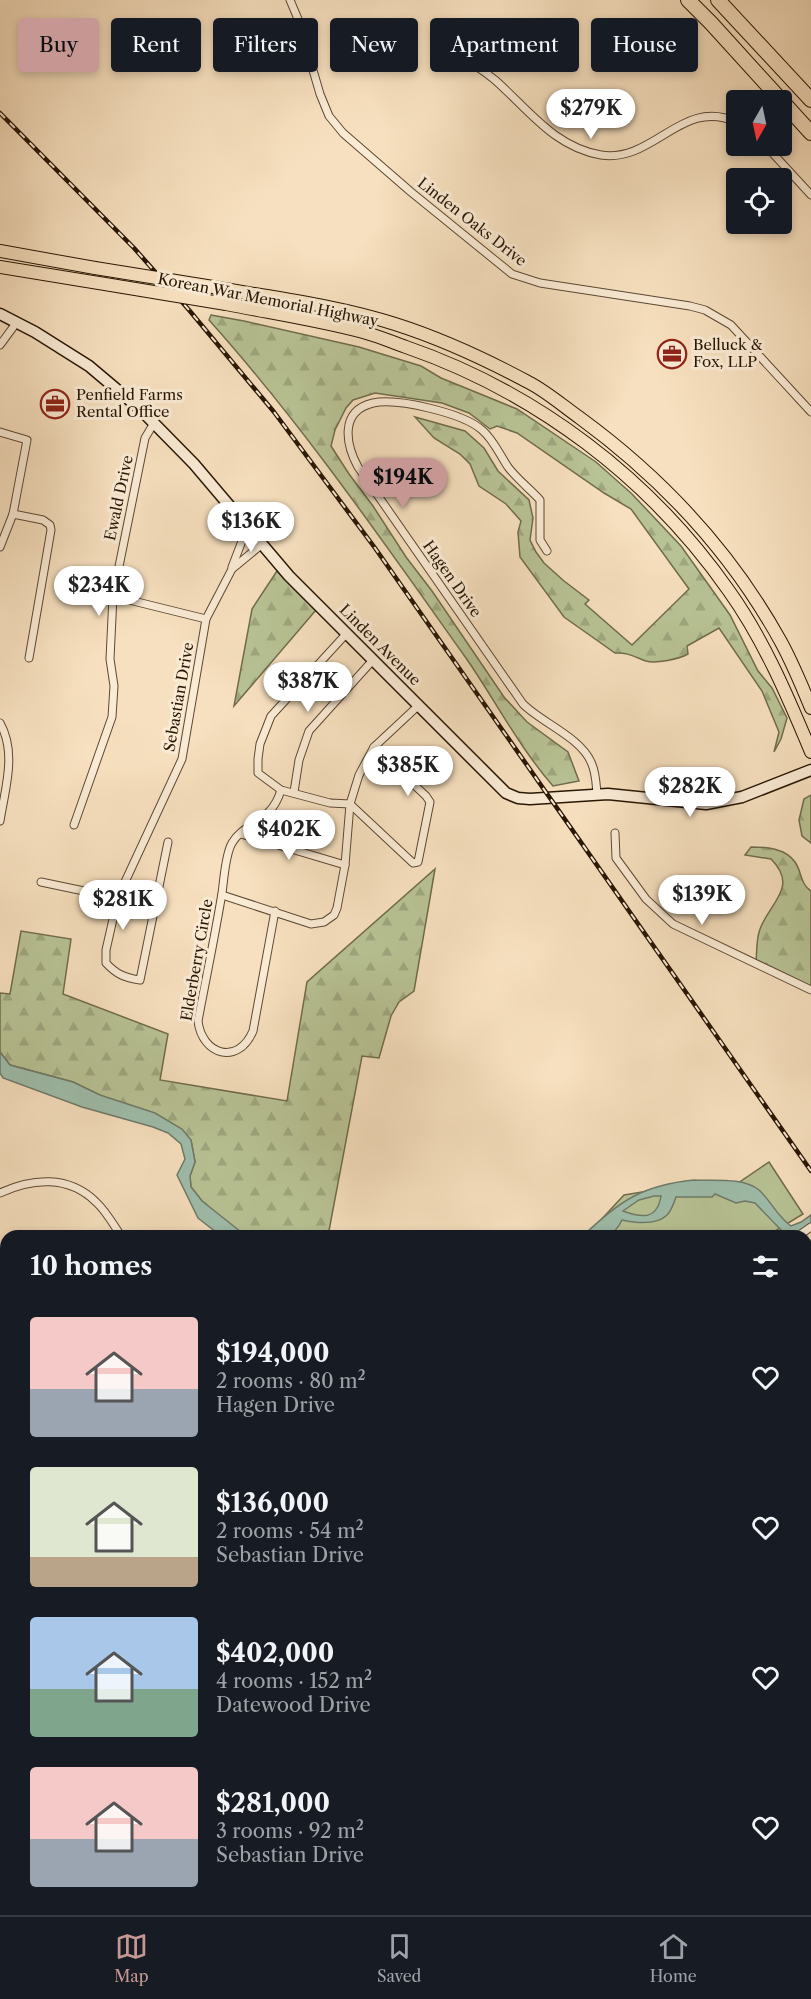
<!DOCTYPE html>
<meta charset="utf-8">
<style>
body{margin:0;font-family:"Libre Caslon Text",serif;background:#20242c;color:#f1f3f6;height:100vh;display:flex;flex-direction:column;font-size:22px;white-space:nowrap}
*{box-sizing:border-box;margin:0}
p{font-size:20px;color:#9ea1a6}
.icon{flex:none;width:33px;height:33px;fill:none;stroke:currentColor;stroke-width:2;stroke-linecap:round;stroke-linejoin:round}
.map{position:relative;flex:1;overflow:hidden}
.drawer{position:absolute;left:0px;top:1230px;width:812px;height:686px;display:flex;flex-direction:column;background:#171b24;border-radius:18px 18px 0 0;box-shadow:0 3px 9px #0003}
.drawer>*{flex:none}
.hud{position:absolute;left:18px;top:18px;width:776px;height:54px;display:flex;gap:12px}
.needle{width:39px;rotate:189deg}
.controls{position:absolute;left:726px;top:90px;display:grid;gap:12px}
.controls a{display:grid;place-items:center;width:66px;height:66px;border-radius:6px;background:#171b24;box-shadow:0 3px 9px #0003;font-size:30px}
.price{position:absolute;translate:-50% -51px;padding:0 14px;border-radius:21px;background:#fff;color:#222;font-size:20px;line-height:39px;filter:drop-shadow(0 2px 3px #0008)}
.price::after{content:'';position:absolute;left:50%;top:36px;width:18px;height:14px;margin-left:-9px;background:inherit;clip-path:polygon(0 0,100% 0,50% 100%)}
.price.current{background:#c59692;color:#111}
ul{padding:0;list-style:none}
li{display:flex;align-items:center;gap:18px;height:150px;padding:0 30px}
li span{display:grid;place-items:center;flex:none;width:168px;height:120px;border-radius:6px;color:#555}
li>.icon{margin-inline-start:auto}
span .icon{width:72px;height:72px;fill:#fffc;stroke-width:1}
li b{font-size:26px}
h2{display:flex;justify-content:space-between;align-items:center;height:72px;padding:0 30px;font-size:26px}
.chip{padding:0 21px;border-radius:6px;background:#171b24;box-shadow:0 3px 9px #0003;font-size:21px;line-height:54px}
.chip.current{background:#c59692;color:#111}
.dock{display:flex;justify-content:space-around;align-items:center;height:84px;border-top:2px solid #363941;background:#171b24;font-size:16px;color:#9ea1a6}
.dock a{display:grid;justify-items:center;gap:3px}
.dock .current{color:#c59692}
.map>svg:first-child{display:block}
.forest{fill:url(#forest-firs);stroke:#706c4c;stroke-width:1.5}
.green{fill:#b8c395;stroke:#706c4c;stroke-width:1.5}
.water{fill:#9ebeac;stroke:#6f7b69;stroke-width:1.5;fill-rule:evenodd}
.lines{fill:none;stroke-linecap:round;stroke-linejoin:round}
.street-casing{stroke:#5c4833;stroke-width:9}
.secondary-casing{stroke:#281604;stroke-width:13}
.primary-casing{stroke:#281604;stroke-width:14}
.highway-casing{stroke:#281604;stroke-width:16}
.street{stroke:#faebd5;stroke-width:7}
.secondary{stroke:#faebd5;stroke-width:10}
.primary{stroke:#f7e0bf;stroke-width:12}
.highway{stroke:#f7e0bf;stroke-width:14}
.rail-casing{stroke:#281604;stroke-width:4.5}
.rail{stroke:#faebd5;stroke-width:2;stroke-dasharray:7;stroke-linecap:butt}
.primary-bridge-casing{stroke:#281604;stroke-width:14;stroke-linecap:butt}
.primary-bridge{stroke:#f7e0bf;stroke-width:12}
.labels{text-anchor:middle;stroke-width:6;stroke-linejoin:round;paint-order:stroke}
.street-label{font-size:15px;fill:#281604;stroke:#faebd5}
.poi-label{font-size:15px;fill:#281604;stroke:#faebd5;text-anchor:start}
</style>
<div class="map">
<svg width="811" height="1915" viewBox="0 0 811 1915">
<defs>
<pattern id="forest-firs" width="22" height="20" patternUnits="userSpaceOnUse" patternTransform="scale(1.5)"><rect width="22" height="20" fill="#b8c395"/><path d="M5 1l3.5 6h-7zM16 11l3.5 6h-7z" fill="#9ea77f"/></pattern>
</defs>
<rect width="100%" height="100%" fill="#f7e0bf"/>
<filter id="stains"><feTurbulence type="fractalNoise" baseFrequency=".00333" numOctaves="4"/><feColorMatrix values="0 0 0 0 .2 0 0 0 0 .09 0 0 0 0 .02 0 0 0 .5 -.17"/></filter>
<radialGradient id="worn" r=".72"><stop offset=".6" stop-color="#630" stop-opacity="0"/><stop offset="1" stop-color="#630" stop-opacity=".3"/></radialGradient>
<g class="forest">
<path d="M211 315 244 321 359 347 421 366 441 378 517 409 596 462 632 494 681 546 730 615 758 671 772 688 787 718 781 739 774 752 779 732 762 691 719 628 687 646 688 654C679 659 656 664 646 661 635 657 627 652 615 653L564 617 520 557 518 532 521 521 506 504 479 486 470 464 460 454 434 438 415 417 465 431 484 448 498 471 529 500 533 518 530 540 536 552 544 563 564 581 589 600 585 604 632 645 689 589 631 509 604 493 517 433 497 426 490 429 469 413 442 403 375 393 353 400 346 408 335 430 331 446 349 474 373 506 406 557 432 591 504 697 527 722 568 752 579 781 553 786C519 747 495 700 466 658 384 543 303 425 209 320Z"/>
<path d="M277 571 316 610 234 706 252 609Z"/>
<path d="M811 795V843L802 836 799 820 804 799Z"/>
<path d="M751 847C766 847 785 848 795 862 802 872 800 884 811 891V988L756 962C757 952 756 939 760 929 770 902 799 887 771 859L745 855Z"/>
<path d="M435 869 414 991 399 1002 391 1016 379 1058 362 1056 328 1236H246L230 1225 202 1201 191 1187 190 1176 195 1162 191 1140 73 1082 10 1065 0 1052V993L10 994 21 931 71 939 63 994 168 1034 160 1080 287 1101 307 982Z"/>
</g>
<g class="green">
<path d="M769 1162 803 1214 772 1233 744 1236H586L624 1195 679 1186 738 1183Z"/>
<path d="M811 1240V1385L806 1392V1295L809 1292 806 1288V1244Z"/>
<path d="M0 1847 6 1848V1910H63L62 1915H0Z"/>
</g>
<g class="water">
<path d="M0 1052 10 1065 73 1082 100 1095 155 1113 182 1129 191 1140 195 1162 190 1176 191 1187 202 1201 246 1236H221L198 1218 177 1175 185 1159 181 1144 168 1133 153 1127 82 1107 3 1078 0 1073Z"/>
<path d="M694 1180C714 1181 743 1177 759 1190 771 1201 777 1216 791 1226L801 1222 811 1215V1225L796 1234 790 1235 782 1231 755 1203 745 1201 736 1203 715 1194 712 1197H676C674 1203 671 1211 667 1215 656 1226 636 1223 622 1220 612 1240 603 1236 583 1236 619 1201 643 1185 694 1180ZM654 1196H661C657 1220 642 1218 623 1211L639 1200Z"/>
</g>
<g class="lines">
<g class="street-casing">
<g id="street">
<path d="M290 0 298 19 320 94 329 116 343 133 411 192 512 274 540 283 690 306 705 310 731 325 811 412"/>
<path d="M457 55C470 62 483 70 495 80 528 109 554 147 601 155 654 163 682 97 736 122"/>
<path d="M766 146 811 195"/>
<path d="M0 345 17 322"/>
<path d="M0 432 27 440 13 514 0 547"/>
<path d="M13 514 43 520 50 525 51 530 29 658"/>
<path d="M547 551 540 540V500C530 489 517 479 508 467 500 455 493 439 482 430 463 413 398 398 373 403 339 411 346 445 358 467L523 704C542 723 580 737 591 762 596 772 596 783 597 794"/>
<path d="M232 567 247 528"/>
<path d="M113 596 206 619"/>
<path d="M347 633 271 716 260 744 258 759V773L281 790 330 803 350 804"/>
<path d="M0 723C17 753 5 789 0 821"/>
<path d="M294 792 299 760 309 731 373 660"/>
<path d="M350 804 413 863 418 862 430 802 426 796 374 747"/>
<path d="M74 825 112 717 114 686 110 659 113 596 145 438 154 423"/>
<path d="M615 833 616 858 646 899 673 924 811 990"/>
<path d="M241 834 345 865"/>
<path d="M168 842 140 980C125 978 116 974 106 963V950L118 897 182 759 206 619 232 569 261 545"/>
<path d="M41 882 155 906"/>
<path d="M222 895 311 924 324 922 334 915 337 908 345 865 350 804 359 775 374 747 419 705"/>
<path d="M275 911 253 1031C238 1066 202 1055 198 1021 206 978 215 936 222 893 224 880 225 855 232 843 245 821 271 824 281 790"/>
<path d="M0 1193C32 1178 69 1175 96 1202 106 1211 113 1224 121 1236"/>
<path d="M798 1236 811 1227"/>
<path d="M806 1556 811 1553"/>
<path d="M806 1574 811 1596"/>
<path d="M0 1578 6 1579"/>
<path d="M806 1715 811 1685"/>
<path d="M806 1845 811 1846"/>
<path d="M391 1915 394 1910"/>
<path d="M521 1915 522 1910"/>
<path d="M649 1915 650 1910"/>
<path d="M773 1915 774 1910"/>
</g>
</g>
<g class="secondary-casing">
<g id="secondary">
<path d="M0 314 35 332 89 366 140 409 194 464 289 576 506 793 518 798 530 799 608 794 706 804 742 797 811 770"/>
<path d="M0 1840 6 1842"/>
<path d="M243 1910 253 1915"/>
</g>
</g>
<g class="primary-casing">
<g id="primary">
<path d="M0 251 95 268"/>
<path d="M0 267 111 285"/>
<path d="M213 287C274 298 336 305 395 324 439 338 487 360 528 382 546 391 563 406 580 418 662 478 732 553 781 642 793 664 802 686 811 708"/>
<path d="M226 304C271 313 318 320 363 332 378 336 392 342 406 347 536 392 650 478 729 591 764 640 788 697 811 752"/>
</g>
</g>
<g class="highway-casing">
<g id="highway">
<path d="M688 0 711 23 811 133"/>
<path d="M718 0 811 100"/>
</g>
</g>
<use href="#street" class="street"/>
<use href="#secondary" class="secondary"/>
<use href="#primary" class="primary"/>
<use href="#highway" class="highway"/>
<g class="rail-casing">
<path id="rail" d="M0 113 134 248 189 310 274 412 375 548 811 1171"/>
</g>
<use href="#rail" class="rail"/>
<g class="primary-bridge-casing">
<g id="primary-bridge">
<path d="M95 268 213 287"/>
<path d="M111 285 226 304"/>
</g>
</g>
<use href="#primary-bridge" class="primary-bridge"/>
</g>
<defs>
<g id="office-ring" transform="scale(1.5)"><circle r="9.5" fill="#faebd5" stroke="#8f2418" stroke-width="1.5"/><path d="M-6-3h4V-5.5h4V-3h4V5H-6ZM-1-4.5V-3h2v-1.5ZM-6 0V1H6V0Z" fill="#8f2418"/></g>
</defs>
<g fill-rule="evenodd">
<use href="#office-ring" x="672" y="354"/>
<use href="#office-ring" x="55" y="404"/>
</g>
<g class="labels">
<g class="street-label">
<text transform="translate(472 222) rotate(38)" y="5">Linden Oaks Drive</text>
<text transform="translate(268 300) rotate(11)" y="5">Korean War Memorial Highway</text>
<text transform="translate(119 498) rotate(-78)" y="5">Ewald Drive</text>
<text transform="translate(452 579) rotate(55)" y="5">Hagen Drive</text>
<text transform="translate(380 645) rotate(45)" y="5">Linden Avenue</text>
<text transform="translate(179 697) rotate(-80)" y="5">Sebastian Drive</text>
<text transform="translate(197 960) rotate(-80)" y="5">Elderberry Circle</text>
</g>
<g class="poi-label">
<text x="693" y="350">Belluck &amp;<tspan x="693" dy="17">Fox, LLP</tspan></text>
<text x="76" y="400">Penfield Farms<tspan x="76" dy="17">Rental Office</tspan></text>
</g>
</g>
<rect width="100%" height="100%" filter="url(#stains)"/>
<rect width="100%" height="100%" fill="url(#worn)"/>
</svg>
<div class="controls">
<a><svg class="needle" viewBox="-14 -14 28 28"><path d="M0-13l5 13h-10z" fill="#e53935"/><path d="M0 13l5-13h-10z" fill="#9ea1a6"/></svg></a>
<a><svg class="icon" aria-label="locate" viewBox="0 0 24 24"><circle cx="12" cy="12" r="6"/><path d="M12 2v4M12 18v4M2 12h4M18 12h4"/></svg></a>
</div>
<b class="price" style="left:591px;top:140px">$279K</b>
<b class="price current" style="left:403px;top:509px">$194K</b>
<b class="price" style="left:251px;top:553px">$136K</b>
<b class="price" style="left:99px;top:617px">$234K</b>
<b class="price" style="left:308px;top:713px">$387K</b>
<b class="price" style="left:408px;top:797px">$385K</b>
<b class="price" style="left:690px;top:818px">$282K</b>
<b class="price" style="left:289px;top:861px">$402K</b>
<b class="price" style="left:702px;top:926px">$139K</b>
<b class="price" style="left:123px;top:931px">$281K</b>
<div class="hud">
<a class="chip current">Buy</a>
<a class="chip">Rent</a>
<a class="chip">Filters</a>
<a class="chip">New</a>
<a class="chip">Apartment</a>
<a class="chip">House</a>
</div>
<section class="drawer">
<h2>10 homes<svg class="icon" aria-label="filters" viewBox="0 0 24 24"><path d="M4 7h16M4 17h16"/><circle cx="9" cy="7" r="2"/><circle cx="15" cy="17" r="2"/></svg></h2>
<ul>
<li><span style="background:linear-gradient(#f6c9c9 60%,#9aa5b1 0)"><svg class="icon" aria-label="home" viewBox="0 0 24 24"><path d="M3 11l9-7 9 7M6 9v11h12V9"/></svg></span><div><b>$194,000</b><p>2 rooms · 80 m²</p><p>Hagen Drive</p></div><svg class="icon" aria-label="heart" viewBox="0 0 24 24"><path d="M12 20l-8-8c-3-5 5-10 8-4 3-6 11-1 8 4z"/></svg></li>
<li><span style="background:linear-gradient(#dfe7d0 75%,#b9a48a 0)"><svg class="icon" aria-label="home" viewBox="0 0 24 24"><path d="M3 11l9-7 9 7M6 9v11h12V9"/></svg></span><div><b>$136,000</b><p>2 rooms · 54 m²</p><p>Sebastian Drive</p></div><svg class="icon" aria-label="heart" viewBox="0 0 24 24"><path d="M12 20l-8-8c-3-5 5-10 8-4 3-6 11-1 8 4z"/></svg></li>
<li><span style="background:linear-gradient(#a9c7e8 60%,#7fa58c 0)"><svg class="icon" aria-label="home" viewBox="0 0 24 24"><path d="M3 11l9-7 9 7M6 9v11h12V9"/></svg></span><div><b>$402,000</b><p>4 rooms · 152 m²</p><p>Datewood Drive</p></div><svg class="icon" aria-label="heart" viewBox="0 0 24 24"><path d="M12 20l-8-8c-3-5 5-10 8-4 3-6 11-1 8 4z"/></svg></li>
<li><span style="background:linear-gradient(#f6c9c9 60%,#9aa5b1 0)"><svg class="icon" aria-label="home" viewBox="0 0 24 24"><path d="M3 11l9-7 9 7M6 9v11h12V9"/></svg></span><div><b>$281,000</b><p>3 rooms · 92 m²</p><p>Sebastian Drive</p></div><svg class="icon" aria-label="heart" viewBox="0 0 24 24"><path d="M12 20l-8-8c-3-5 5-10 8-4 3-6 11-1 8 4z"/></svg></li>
</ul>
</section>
</div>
<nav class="dock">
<a class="current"><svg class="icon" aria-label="map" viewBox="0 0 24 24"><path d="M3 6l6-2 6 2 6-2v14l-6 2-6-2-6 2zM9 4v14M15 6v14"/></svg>Map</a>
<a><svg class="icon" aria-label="saved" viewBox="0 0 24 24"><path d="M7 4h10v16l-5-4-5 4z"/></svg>Saved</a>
<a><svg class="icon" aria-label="home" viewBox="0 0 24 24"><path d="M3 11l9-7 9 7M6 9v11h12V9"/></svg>Home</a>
</nav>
